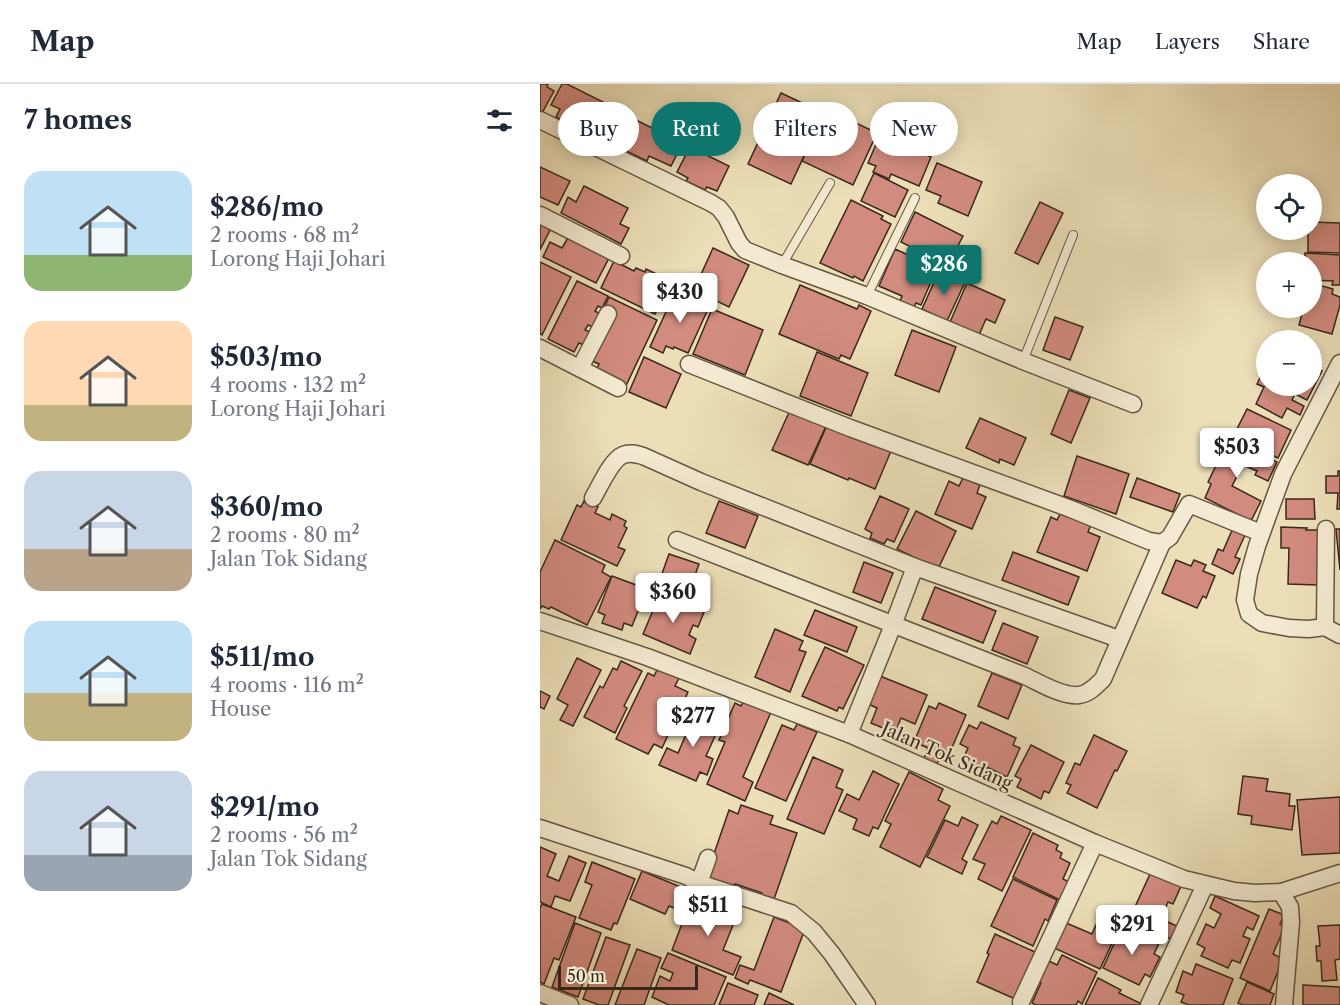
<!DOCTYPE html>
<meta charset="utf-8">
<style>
body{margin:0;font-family:"Libre Caslon Text",serif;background:#f2f2f3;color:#1f2937;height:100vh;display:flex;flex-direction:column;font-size:22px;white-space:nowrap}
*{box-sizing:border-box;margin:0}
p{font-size:20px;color:#747a83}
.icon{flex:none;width:33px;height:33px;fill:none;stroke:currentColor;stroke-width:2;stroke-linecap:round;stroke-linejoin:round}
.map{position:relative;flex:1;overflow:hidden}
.side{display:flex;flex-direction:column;background:#fff;width:540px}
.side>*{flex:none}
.guide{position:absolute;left:18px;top:18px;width:570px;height:54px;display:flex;gap:12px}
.tools{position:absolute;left:716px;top:90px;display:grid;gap:12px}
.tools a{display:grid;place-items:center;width:66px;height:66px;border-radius:50%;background:#fff;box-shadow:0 3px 15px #0003;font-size:30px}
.scale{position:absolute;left:18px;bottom:15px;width:140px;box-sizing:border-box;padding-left:6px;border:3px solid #39291c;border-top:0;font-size:16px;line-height:21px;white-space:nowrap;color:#39291c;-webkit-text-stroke:4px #f3ead1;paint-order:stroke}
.price{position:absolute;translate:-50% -51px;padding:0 14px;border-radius:6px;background:#fff;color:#222;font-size:20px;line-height:39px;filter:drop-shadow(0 2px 3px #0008)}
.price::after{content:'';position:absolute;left:50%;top:36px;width:18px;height:14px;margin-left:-9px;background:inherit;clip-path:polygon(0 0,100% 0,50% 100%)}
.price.selected{background:#0f766e;color:#fff}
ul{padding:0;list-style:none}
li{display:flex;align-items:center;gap:18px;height:150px;padding:0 24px}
li span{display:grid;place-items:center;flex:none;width:168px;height:120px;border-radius:18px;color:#555}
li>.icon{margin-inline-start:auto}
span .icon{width:72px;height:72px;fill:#fffc;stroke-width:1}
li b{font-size:26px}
h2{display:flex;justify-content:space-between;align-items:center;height:72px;padding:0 24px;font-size:26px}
.chip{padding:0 21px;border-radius:27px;background:#fff;box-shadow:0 3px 15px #0003;font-size:21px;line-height:54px}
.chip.selected{background:#0f766e;color:#fff}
header{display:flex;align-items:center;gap:36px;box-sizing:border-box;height:84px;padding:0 30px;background:#fff;border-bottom:2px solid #e0e1e3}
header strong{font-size:28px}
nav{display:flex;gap:33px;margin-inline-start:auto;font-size:21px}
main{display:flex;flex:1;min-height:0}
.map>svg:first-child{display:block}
.building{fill:#d28b7f;stroke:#39291c;stroke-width:1.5}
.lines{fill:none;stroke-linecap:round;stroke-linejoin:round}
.lane-casing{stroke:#665643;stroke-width:10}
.street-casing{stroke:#665643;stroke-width:19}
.lane{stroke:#f3ead1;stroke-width:8}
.street{stroke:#f3ead1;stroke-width:16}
.labels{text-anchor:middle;stroke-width:4.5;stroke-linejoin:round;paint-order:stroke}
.street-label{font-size:18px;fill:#39291c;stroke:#f3ead1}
</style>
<header>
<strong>Map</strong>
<nav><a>Map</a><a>Layers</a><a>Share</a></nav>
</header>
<main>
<section class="side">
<h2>7 homes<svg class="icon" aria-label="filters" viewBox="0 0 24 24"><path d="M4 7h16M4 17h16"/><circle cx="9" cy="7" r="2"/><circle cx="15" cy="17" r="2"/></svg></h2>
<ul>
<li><span style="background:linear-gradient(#bfe0f5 70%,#8fb573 0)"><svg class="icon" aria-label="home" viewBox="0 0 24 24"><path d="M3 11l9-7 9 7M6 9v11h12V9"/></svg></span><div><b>$286/mo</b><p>2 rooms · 68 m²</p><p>Lorong Haji Johari</p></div></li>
<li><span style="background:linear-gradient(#ffd9b3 70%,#c2b280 0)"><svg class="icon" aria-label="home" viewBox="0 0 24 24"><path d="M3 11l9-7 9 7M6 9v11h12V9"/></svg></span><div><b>$503/mo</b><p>4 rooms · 132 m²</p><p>Lorong Haji Johari</p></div></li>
<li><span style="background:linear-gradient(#c9d6e8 65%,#b9a48a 0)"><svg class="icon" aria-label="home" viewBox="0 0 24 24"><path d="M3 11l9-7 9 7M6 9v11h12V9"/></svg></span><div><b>$360/mo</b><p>2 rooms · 80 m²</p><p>Jalan Tok Sidang</p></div></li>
<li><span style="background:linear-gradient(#bfe0f5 60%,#c2b280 0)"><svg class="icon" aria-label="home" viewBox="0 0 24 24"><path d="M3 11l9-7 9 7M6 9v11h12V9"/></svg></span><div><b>$511/mo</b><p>4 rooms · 116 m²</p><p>House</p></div></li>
<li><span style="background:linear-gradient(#c9d6e8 70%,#9aa5b1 0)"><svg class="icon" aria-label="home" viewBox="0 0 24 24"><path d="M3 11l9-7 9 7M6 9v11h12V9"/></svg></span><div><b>$291/mo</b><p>2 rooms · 56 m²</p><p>Jalan Tok Sidang</p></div></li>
</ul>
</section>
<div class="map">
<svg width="800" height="921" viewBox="0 0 800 921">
<rect width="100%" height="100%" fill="#ecdfb8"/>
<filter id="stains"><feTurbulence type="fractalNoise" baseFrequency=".00333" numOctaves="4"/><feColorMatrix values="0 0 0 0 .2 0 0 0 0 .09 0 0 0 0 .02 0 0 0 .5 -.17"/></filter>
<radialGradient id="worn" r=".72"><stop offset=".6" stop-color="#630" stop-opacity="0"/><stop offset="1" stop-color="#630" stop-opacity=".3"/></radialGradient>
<g class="building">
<path d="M0 0H8L7 3 14 7 2 29 0 27Z"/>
<path d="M22 0H27L71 22 56 53 16 33 20 25 11 21Z"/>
<path d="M241 9 284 29 251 100 208 80Z"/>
<path d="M287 25 337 49 313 101 262 77Z"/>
<path d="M90 33 140 58 136 67 138 68 131 82 109 72 107 77 86 67 88 64 78 59Z"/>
<path d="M340 51 391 73 379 102 351 90 349 95 333 88 336 82 328 79Z"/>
<path d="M150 63 189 82 177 107 167 103 165 106 146 97 148 94 137 88Z"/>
<path d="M397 79 442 98 428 132 398 119 401 112 386 106Z"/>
<path d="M0 83 30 97 18 121 0 113Z"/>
<path d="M334 89 368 106 355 133 321 117Z"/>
<path d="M44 102 88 124 80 140 89 144 81 160 21 129 28 113 36 118Z"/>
<path d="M311 116 343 132 341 135 351 140 323 197 314 192 313 194 280 179Z"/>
<path d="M500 118 523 129 498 180 475 169Z"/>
<path d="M375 128 423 152 413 171 419 174 414 185 361 158Z"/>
<path d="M0 134 13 140 0 166Z"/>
<path d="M771 138 800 139V169L768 168V146H771Z"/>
<path d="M29 152 70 172 56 199 3 173 10 158 22 164Z"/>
<path d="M173 164 209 181 189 223 154 206Z"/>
<path d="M355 165 397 184 381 221 376 219 374 223 360 217 362 212 339 202Z"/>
<path d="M765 169 800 171V201H792L793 197 771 196V178H765Z"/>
<path d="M74 177 94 187 96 184 105 188 106 185 132 197 115 230 61 204Z"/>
<path d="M0 178 31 193 2 251 0 250Z"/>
<path d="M405 188 425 198 407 237 382 225 396 194 401 196Z"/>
<path d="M37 197 68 212 62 224 58 222 55 227 60 230 53 243 48 241 45 246 50 248 44 261 39 259 34 268 8 255Z"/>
<path d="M427 199 465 216 455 239 446 235 439 251 410 238Z"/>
<path d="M771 199 793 205 792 210 800 213V221L792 250 759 241 762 230 752 227 753 224H771Z"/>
<path d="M260 201 317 225 319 221 331 227 310 275 301 271 299 275 239 250Z"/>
<path d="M135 208 169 223 148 269 134 263 133 265 126 262 123 269 110 263Z"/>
<path d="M69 213 117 236 84 306 54 291 59 280 52 277 64 224Z"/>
<path d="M172 225 223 246 205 291 153 270Z"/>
<path d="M515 233 543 243 530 276 503 266Z"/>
<path d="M372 246 416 263 399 308 355 291Z"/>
<path d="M277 268 328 289 311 332 260 312Z"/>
<path d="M104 273 141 290 126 324 89 308Z"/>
<path d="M771 281 782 287 767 316 755 310 752 316 764 322 760 331 747 324 742 334 716 320 724 303 717 300 724 285 726 286V302H771Z"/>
<path d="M529 306 550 314 531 359 511 350Z"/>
<path d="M251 324 287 340 268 381 232 366Z"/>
<path d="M707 325 751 346 738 374 693 353Z"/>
<path d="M440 334 486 354 474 381 460 375 459 379 426 364Z"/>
<path d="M288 339 351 367 335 405 309 394 308 396 270 380Z"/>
<path d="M689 355 737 378 728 397 715 391 717 387 703 381 692 402 721 417 711 437 665 414 671 400 668 398Z"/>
<path d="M537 372 589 390 576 430 524 412Z"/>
<path d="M798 387H800V425H797L798 409H786V392H798Z"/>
<path d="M423 394 440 401 437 409 446 413 432 445 395 430 409 397 419 402Z"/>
<path d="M597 394 640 410 633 428 590 413Z"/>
<path d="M340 412 369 425 354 458 347 455 344 460 330 454 332 449 325 445Z"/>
<path d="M746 415H774L775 435H746Z"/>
<path d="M44 417 58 423 55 429 70 436 72 430 86 437 84 442 87 444 78 463 85 466 77 482 21 456 37 421 41 423Z"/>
<path d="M179 417 218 432 205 464 166 449Z"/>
<path d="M522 426 552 438 548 448 560 453 547 487 497 468 511 433 517 436Z"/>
<path d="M376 427 416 447 398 485 357 465Z"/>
<path d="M741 443 767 444 766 446H782L778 501 748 500 749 464H741Z"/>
<path d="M693 444 706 449 695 473 700 475 693 490 672 480 678 465 683 467Z"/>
<path d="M796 445H800V486Z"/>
<path d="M15 456 65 481 62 488 71 493 47 541 11 523 9 525 2 522 0 525V488Z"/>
<path d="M473 468 539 493 528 521 462 496Z"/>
<path d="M129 470 159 480 152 500 159 502 156 513 118 501Z"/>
<path d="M636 476 651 482 654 476 666 481 663 487 675 492 666 514 663 512 657 524 622 509Z"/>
<path d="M324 478 353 489 341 519 313 508Z"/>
<path d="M72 492 107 505 92 542 84 539 82 546 62 539 65 531 58 528Z"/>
<path d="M395 503 456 527 443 559 382 535Z"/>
<path d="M120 510 164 528 158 543 153 541 149 551 156 555 150 570 103 550Z"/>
<path d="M275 526 317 543 307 568 264 551Z"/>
<path d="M463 539 498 553 487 580 452 566Z"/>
<path d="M235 545 263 557 259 566 266 568 250 608 215 593Z"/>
<path d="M285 563 324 581 303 625 299 623 297 627 262 612Z"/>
<path d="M37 574 61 586 33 642 20 636 28 621 17 615Z"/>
<path d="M81 577 102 587 84 622 87 624 75 649 44 633 60 602 63 604 73 584 77 586Z"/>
<path d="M120 580 141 590 135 602 148 608 122 664 114 660 108 670 76 655 108 589 114 592Z"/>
<path d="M452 589 482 601 468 635 438 622Z"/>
<path d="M340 592 387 611 375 640 361 634 355 649 331 639 337 624 328 620Z"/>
<path d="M0 607 10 612 4 625 0 623Z"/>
<path d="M204 616 231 628 203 693 213 698 205 717 167 700 185 658 179 656 195 619 201 622Z"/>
<path d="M399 619 426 631 408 673 401 670 397 680 384 674 388 664 374 658 389 622 396 625Z"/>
<path d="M157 625 173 632 171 637 180 641 166 672 173 675 167 691 160 688 156 697 119 681 127 664 138 669Z"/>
<path d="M441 638 476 654 473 661 480 664 467 693 447 683 444 690 421 679 428 664 420 660 429 641 437 645Z"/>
<path d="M257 640 277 648 246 717 215 704 242 641 254 646Z"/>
<path d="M554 651 587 667 577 687 575 686 557 724 527 709 531 701 526 699 535 679 540 681Z"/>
<path d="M491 661 524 678 509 709 504 707 501 715 477 703 481 695 475 692Z"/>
<path d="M273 673 303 686 296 703 303 706 284 750 247 735Z"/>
<path d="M333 687 359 700 338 745 333 743 329 752 313 745 317 735 299 727 307 710 319 716Z"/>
<path d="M369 688 403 705 398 716 410 722 380 783 340 763 351 740 345 737Z"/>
<path d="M703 692 728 695 726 707 750 710 749 722H755L752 746 711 740 712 732 698 730Z"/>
<path d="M800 713V769L762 771 757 716Z"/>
<path d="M201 721 233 732 230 740 257 749 233 818 220 814 222 809 195 800 192 808 164 799 189 726 198 730Z"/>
<path d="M461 732 491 746 462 807 438 795 445 780 433 775 452 737 457 740Z"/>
<path d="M422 733 438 741 422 775 427 778 422 790 387 773 405 736 418 742Z"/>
<path d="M493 749 518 761 516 766 522 769 520 774 530 779 523 795 531 799 522 817 473 793Z"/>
<path d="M0 763 16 770 7 792 19 797 29 772 46 779 30 817 15 812 11 823 0 818Z"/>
<path d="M52 778 95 795 77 840 74 839 71 846 39 834 52 801 45 798Z"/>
<path d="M102 787 143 804 134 824 129 822 125 830 90 815Z"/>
<path d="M611 788 641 802 633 820 628 818 621 835 639 843 633 856 589 836Z"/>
<path d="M473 795 517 816 508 837 505 835 493 862 451 842Z"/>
<path d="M675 812 719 832 713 846 707 843 703 852 710 855 700 879 692 876 688 884 661 872 665 864 657 860 666 840 674 844 681 830 670 824Z"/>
<path d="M170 816 190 824 186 832 195 836 183 866 201 873 193 891 132 866 145 832 151 834 157 820 167 824Z"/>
<path d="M2 820 36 833 19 876 14 874 4 900 0 898V824Z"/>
<path d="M729 825 744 831 740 840 745 842 733 870 743 875 730 907 700 894Z"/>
<path d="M234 833 265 845 241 908 210 896 208 900 195 894 200 881 214 886Z"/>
<path d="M559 834 579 844 560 885 512 863 524 838 552 850Z"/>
<path d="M35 839 61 849 38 913 12 903Z"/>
<path d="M800 841V875L795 876 797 896 782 897 781 877H777L776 862H780L778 842Z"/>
<path d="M582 842 619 859 614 870 620 873 610 893 605 890 599 901 563 884Z"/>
<path d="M455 850 495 868 475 915 437 898 449 870 447 869Z"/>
<path d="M66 853 90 861 68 921H59L43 915Z"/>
<path d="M97 865 121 874 104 921H75Z"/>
<path d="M128 869 186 893 174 921H129L112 913 120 892 130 897 133 889 121 884Z"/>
<path d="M522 871 557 888 542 920 538 917 536 921H496L492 919 501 899 497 898 507 876 517 881Z"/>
<path d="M656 880 693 895 683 921H649L641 918 644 911 636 908 643 887 652 891Z"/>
<path d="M558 894 581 906 579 909 600 919 599 921H545Z"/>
<path d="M707 898 734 910 730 921H703L698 919Z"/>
<path d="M188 899 218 911 214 921H179Z"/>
<path d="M763 901 800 903V921H763Z"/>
<path d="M229 909 254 921H224Z"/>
</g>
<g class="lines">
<g class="lane-casing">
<g id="lane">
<path d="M242 181 290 99"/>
<path d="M327 212 375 114"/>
<path d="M483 277 533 151"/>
</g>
</g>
<g class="street-casing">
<g id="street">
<path d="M0 36 171 119 179 124 186 133 199 159 205 166 242 181 327 212 483 277 593 320"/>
<path d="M0 131 81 172"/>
<path d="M0 264 78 304"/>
<path d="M800 279 743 390 717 462 709 490 705 516 709 530 722 539 749 544 769 545 785 543 800 551"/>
<path d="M149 280 310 344 531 425 609 457 622 459 630 453 649 420 721 449"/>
<path d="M40 284 68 230"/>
<path d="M53 414C60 402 71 376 83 371 90 368 96 370 103 372L161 398 375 483 579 555"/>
<path d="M137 456 485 592C500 599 523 613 539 611 549 610 557 601 563 595L622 459"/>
<path d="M0 537 107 573 309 650 555 759 644 795 694 807 715 809 741 808 800 789"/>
<path d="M785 543 786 445"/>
<path d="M309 650 353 541 375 483"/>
<path d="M0 744 146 792 159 799 168 774"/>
<path d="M159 799 251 829 274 848 292 870 327 921"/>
<path d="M741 808 750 823 751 838 744 921"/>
<path d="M0 909 30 921"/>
<path d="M481 918 555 759"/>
<path d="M609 921 665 801"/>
</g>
</g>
<use href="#lane" class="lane"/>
<use href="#street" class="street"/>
</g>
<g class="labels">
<g class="street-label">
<text transform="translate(407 672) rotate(24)" y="6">Jalan Tok Sidang</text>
</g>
</g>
<rect width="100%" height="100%" filter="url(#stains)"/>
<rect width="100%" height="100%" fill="url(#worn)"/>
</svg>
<div class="tools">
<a><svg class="icon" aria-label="locate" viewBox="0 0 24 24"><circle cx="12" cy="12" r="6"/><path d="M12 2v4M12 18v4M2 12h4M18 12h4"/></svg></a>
<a>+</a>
<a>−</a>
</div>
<div class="scale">50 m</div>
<b class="price selected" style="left:404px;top:212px">$286</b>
<b class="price" style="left:140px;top:240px">$430</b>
<b class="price" style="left:697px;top:395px">$503</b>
<b class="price" style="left:133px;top:540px">$360</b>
<b class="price" style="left:153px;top:664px">$277</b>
<b class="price" style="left:168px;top:853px">$511</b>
<b class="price" style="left:592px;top:872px">$291</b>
<div class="guide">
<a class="chip">Buy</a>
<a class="chip selected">Rent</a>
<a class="chip">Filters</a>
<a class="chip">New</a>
</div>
</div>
</main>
